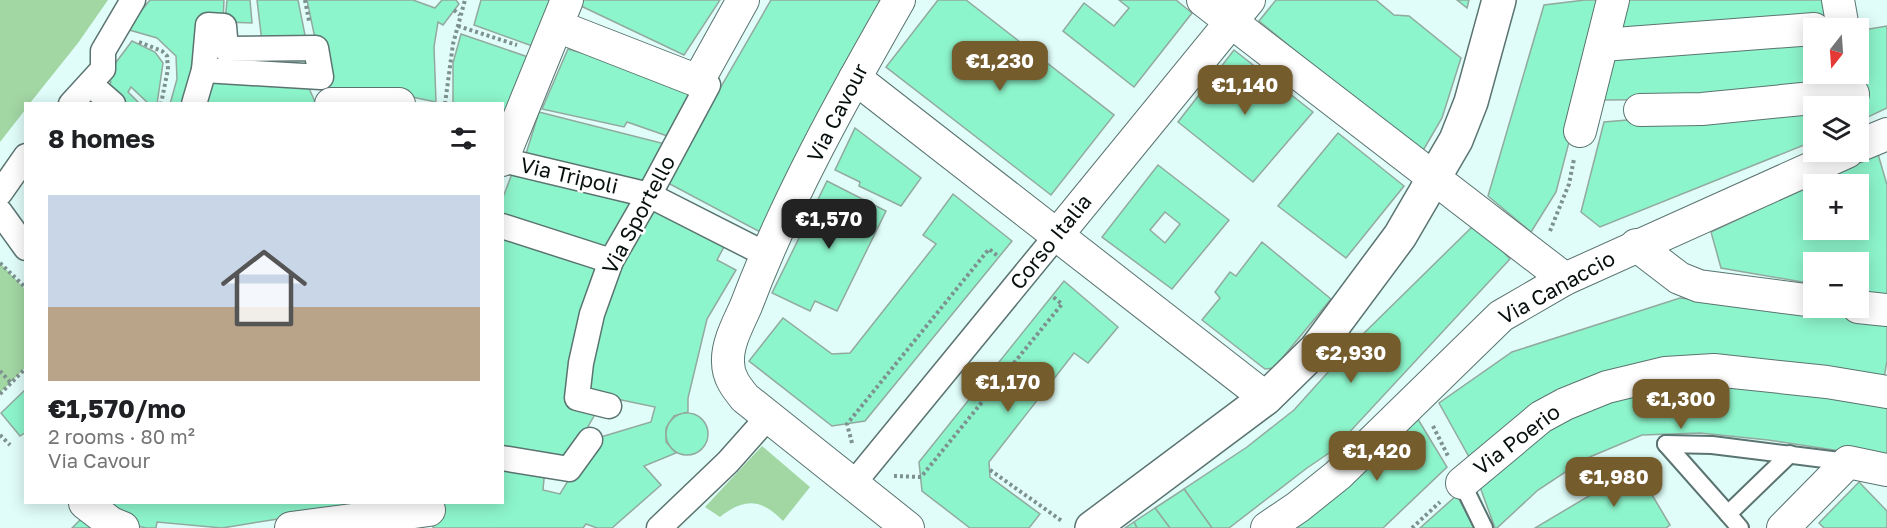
<!DOCTYPE html>
<meta charset="utf-8">
<style>
body{margin:0;font-family:"Golos Text",sans-serif;background:#f6f6f6;color:#202124;height:100vh;display:flex;flex-direction:column;font-size:22px;white-space:nowrap}
*{box-sizing:border-box;margin:0}
p{font-size:20px;color:#757577}
.icon{flex:none;width:33px;height:33px;fill:none;stroke:currentColor;stroke-width:2;stroke-linecap:round;stroke-linejoin:round}
.map{position:relative;flex:1;overflow:hidden}
.drawer{position:absolute;left:24px;top:102px;width:480px;height:402px;display:flex;flex-direction:column;background:#fff;border-radius:0px;box-shadow:0 3px 15px #0003}
.drawer>*{flex:none}
.needle{width:39px;rotate:197deg}
.tools{position:absolute;left:1803px;top:18px;display:grid;gap:12px}
.tools a{display:grid;place-items:center;width:66px;height:66px;border-radius:0px;background:#fff;box-shadow:0 3px 15px #0003;font-size:30px}
.price{position:absolute;translate:-50% -51px;padding:0 14px;border-radius:12px;background:#745c2d;color:#fff;font-size:20px;line-height:39px;filter:drop-shadow(0 2px 3px #0008)}
.price::after{content:'';position:absolute;left:50%;top:36px;width:18px;height:14px;margin-left:-9px;background:inherit;clip-path:polygon(0 0,100% 0,50% 100%)}
.price.current{background:#222;color:#fff}
ul{padding:0;list-style:none}
li{display:grid;align-content:center;gap:12px;height:318px;padding:0 24px}
li+li{border-top:2px solid #e0e0e0}
li span{display:grid;place-items:center;height:186px;border-radius:0px;color:#555}
li>.icon{margin-inline-start:auto}
span .icon{width:108px;height:108px;fill:#fffc;stroke-width:1}
li b{font-size:26px}
h2{display:flex;justify-content:space-between;align-items:center;height:72px;padding:0 24px;font-size:26px}
.map>svg:first-child{display:block}
.green{fill:#a2d6a3}
.building{fill:#8df5cb;stroke:#92a99f;stroke-width:1.5;fill-rule:evenodd}
.lines{fill:none;stroke-linecap:round;stroke-linejoin:round}
.service-casing{stroke:#5b7471;stroke-width:20}
.pedestrian-casing{stroke:#5b7471;stroke-width:27}
.minor-casing{stroke:#5b7471;stroke-width:34}
.tertiary-casing{stroke:#5b7471;stroke-width:36}
.path{stroke:#7d918f;stroke-width:4;stroke-dasharray:3 3;stroke-linecap:butt}
.service{stroke:#fff;stroke-width:16}
.pedestrian{stroke:#fff;stroke-width:24}
.minor{stroke:#fff;stroke-width:32}
.tertiary{stroke:#fff;stroke-width:33}
.labels{text-anchor:middle;stroke-width:5;stroke-linejoin:round;paint-order:stroke}
.street-label{font-size:21px;fill:#07100f;stroke:#fff}
</style>
<div class="map">
<svg width="1887" height="528" viewBox="0 0 1887 528">
<rect width="100%" height="100%" fill="#e0fdf9"/>
<g class="green">
<path d="M0 0H108L78 43 30 103 26 104 25 110 0 142Z"/>
<path d="M0 263 25 289 26 367 0 393Z"/>
<path d="M762 446 810 487 783 521C761 498 744 498 720 517L705 507Z"/>
</g>
<g class="building">
<path d="M150 0H224L223 21 198 59 187 104H170L177 79 176 56 157 38 126 29Z"/>
<path d="M227 0H250L252 23 225 22Z"/>
<path d="M257 0H298L306 40 262 42Z"/>
<path d="M307 0H413L435 8 442 0H456L459 4 443 25 438 22 434 47 436 102 388 92 327 96Z"/>
<path d="M481 0H552L535 47 474 25Z"/>
<path d="M583 0H720L684 55 581 6Z"/>
<path d="M771 0H886L762 233 666 182Z"/>
<path d="M938 0H966L1114 115 1051 195 886 67Z"/>
<path d="M1119 0H1176L1192 13 1134 87 1063 31 1084 3 1114 26 1129 8Z"/>
<path d="M1276 0H1376L1394 15 1409 16 1461 58 1442 118 1421 154 1259 21Z"/>
<path d="M1457 0H1469L1467 8Z"/>
<path d="M1585 0H1606L1556 192 1531 232 1488 196 1544 5Z"/>
<path d="M1625 0H1829L1834 22 1617 39Z"/>
<path d="M1887 26V108L1868 117 1856 74H1858V31Z"/>
<path d="M461 34 534 59 502 150V104H453V63Z"/>
<path d="M1814 36V74H1839L1840 83 1718 99 1604 100 1612 51Z"/>
<path d="M132 41 155 52 163 63 157 104H149L131 87 128 92 140 104H117L104 92 111 82 105 77Z"/>
<path d="M568 49 646 71 703 91 676 139 627 122 624 127 542 109Z"/>
<path d="M1234 50 1313 112 1253 182 1178 122Z"/>
<path d="M206 72 304 77 316 104H196Z"/>
<path d="M1842 102 1814 106V141L1600 227 1581 212 1604 122Z"/>
<path d="M539 112 665 144 646 188 524 160Z"/>
<path d="M855 128 921 178 901 206 859 186 860 182 835 170Z"/>
<path d="M1338 133 1404 186 1346 258 1278 206Z"/>
<path d="M1878 154 1887 185V296L1858 291V262H1814V284L1721 268 1711 232ZM1814 184H1858V230H1814Z"/>
<path d="M1158 165 1229 220 1172 289 1102 237ZM1165 212 1180 224 1165 243 1150 230Z"/>
<path d="M513 171 636 202 608 254 502 222V200Z"/>
<path d="M827 181 886 211 837 311 815 301 810 311 772 293Z"/>
<path d="M953 194 1012 241 865 421 832 426 749 361 783 318 832 354 850 353 936 244 923 235Z"/>
<path d="M647 205 725 245 717 260 736 270 707 319 688 398V412L674 416 666 428V442L676 453 644 466 661 485 612 528H597L586 524 583 528H433L434 502H502V461L545 468 543 490 560 494 582 458 601 437 651 422 655 407 612 398 581 396 596 313Z"/>
<path d="M1476 223 1510 259 1332 451 1307 468 1229 528H1212L1184 489 1247 447 1294 410 1357 340Z"/>
<path d="M502 235 603 264 566 399 598 409 569 460 502 451Z"/>
<path d="M1262 242 1331 299 1274 368 1265 369 1202 320 1220 298 1215 292 1230 272 1236 276Z"/>
<path d="M1064 281 1118 327 1088 363 1074 353 989 462 990 477 1040 514 1029 528H970L922 491 919 462Z"/>
<path d="M1680 298 1887 321V361L1884 378 1688 357 1473 464 1439 403 1512 352Z"/>
<path d="M1664 378 1887 399V458L1768 440 1700 433 1642 435 1585 459 1538 490 1497 528H1495L1476 476 1515 438Z"/>
<path d="M26 389V432L20 436 1 413Z"/>
<path d="M1413 411 1447 467 1383 528H1282Z"/>
<circle cx="687" cy="434" r="21"/>
<path d="M1636 468 1670 525 1666 528H1535Z"/>
<path d="M1859 482 1887 511V528H1824L1819 523Z"/>
<path d="M1184 489 1212 528H1170L1155 508Z"/>
<path d="M1457 495 1474 528H1420Z"/>
<path d="M100 502H417V507L278 519 222 528 157 522 156 528H146L133 525Z"/>
<path d="M1155 508 1170 528H1137L1134 522Z"/>
<path d="M84 516 103 528H72Z"/>
<path d="M1134 522 1137 528H1125Z"/>
</g>
<g class="lines">
<g class="service-casing">
<g id="service">
<path d="M1666 444 1712 445 1848 462"/>
<path d="M1666 444 1728 514 1790 454"/>
<path d="M1462 483 1484 528"/>
<path d="M1728 514 1740 528"/>
</g>
</g>
<g class="pedestrian-casing">
<g id="pedestrian">
<path d="M208 25 224 26 226 49 316 48 321 77 204 70Z"/>
<path d="M90 84 113 104"/>
<path d="M71 104 103 69V51L133 0"/>
<path d="M194 104 204 70"/>
<path d="M502 160 649 195 765 254"/>
<path d="M0 193 26 156"/>
<path d="M0 212 26 248"/>
<path d="M502 226 611 261"/>
<path d="M609 406 577 398 581 363 592 314 611 261 649 195 708 85 698 81"/>
<path d="M502 458 569 469 590 440"/>
<path d="M853 484 1057 235"/>
<path d="M659 528 728 462 768 417"/>
</g>
</g>
<g class="minor-casing">
<g id="minor">
<path d="M899 0C843 98 786 200 746 306 739 322 727 343 728 362 728 377 736 387 745 398L908 528"/>
<path d="M1203 0 1565 279"/>
<path d="M1838 0 1843 28"/>
<path d="M557 26 698 81 743 0"/>
<path d="M1602 45 1814 29"/>
<path d="M855 78 1266 398"/>
<path d="M331 104H399"/>
<path d="M1640 110 1702 109 1853 94"/>
<path d="M1580 131 1613 0"/>
<path d="M1858 146 1887 134"/>
<path d="M502 160 567 0"/>
<path d="M1057 235 1249 0"/>
<path d="M1636 245 1679 278 1699 286 1814 301"/>
<path d="M1858 307 1887 310"/>
<path d="M1462 483 1541 417 1565 404 1607 387 1665 373 1714 370 1827 382 1887 392"/>
<path d="M85 503 111 523 123 528"/>
<path d="M291 528 429 510"/>
<path d="M1267 528 1298 507 1338 475 1501 316 1565 279 1847 152"/>
<path d="M1783 528 1848 462 1887 470"/>
</g>
</g>
<g class="tertiary-casing">
<path id="tertiary" d="M1092 528 1266 398 1316 349 1400 236 1456 140 1471 102 1499 0"/>
</g>
<g class="path">
<path d="M305 0 309 21"/>
<path d="M454 10 460 15"/>
<path d="M458 26 517 45"/>
<path d="M139 42 162 51 167 56 168 69 161 104"/>
<path d="M445 104 453 44 465 0"/>
<path d="M1550 231 1569 184 1574 159"/>
<path d="M0 263 26 288"/>
<path d="M0 371 11 383"/>
<path d="M0 394 26 368"/>
<path d="M1433 426 1448 456"/>
<path d="M0 435 10 445"/>
<path d="M852 443 847 424 989 249 999 257"/>
<path d="M990 470 1062 521"/>
<path d="M894 476 921 477 1062 304 1052 296"/>
<path d="M1412 528 1440 502"/>
</g>
<use href="#service" class="service"/>
<use href="#pedestrian" class="pedestrian"/>
<use href="#minor" class="minor"/>
<use href="#tertiary" class="tertiary"/>
</g>
<g class="labels">
<g class="street-label">
<text transform="translate(838 113) rotate(-63)" y="7">Via Cavour</text>
<text transform="translate(569 176) rotate(13)" y="7">Via Tripoli</text>
<text transform="translate(639 215) rotate(-62)" y="7">Via Sportello</text>
<text transform="translate(1051 242) rotate(-51)" y="7">Corso Italia</text>
<text transform="translate(1557 288) rotate(-29)" y="7">Via Canaccio</text>
<text transform="translate(1517 440) rotate(-37)" y="7">Via Poerio</text>
</g>
</g>
</svg>
<div class="tools">
<a><svg class="needle" viewBox="-14 -14 28 28"><path d="M0-13l5 13h-10z" fill="#e53935"/><path d="M0 13l5-13h-10z" fill="#757577"/></svg></a>
<a><svg class="icon" aria-label="layers" viewBox="0 0 24 24"><path d="M12 4l9 5-9 5-9-5zM3 14l9 5 9-5"/></svg></a>
<a>+</a>
<a>−</a>
</div>
<b class="price" style="left:1000px;top:92px">€1,230</b>
<b class="price" style="left:1245px;top:116px">€1,140</b>
<b class="price current" style="left:829px;top:250px">€1,570</b>
<b class="price" style="left:1351px;top:384px">€2,930</b>
<b class="price" style="left:1008px;top:413px">€1,170</b>
<b class="price" style="left:1681px;top:430px">€1,300</b>
<b class="price" style="left:1377px;top:482px">€1,420</b>
<b class="price" style="left:1614px;top:508px">€1,980</b>
<section class="drawer">
<h2>8 homes<svg class="icon" aria-label="filters" viewBox="0 0 24 24"><path d="M4 7h16M4 17h16"/><circle cx="9" cy="7" r="2"/><circle cx="15" cy="17" r="2"/></svg></h2>
<ul>
<li><span style="background:linear-gradient(#c9d6e8 60%,#b9a48a 0)"><svg class="icon" aria-label="home" viewBox="0 0 24 24"><path d="M3 11l9-7 9 7M6 9v11h12V9"/></svg></span><div><b>€1,570/mo</b><p>2 rooms · 80 m²</p><p>Via Cavour</p></div></li>
</ul>
</section>
</div>
